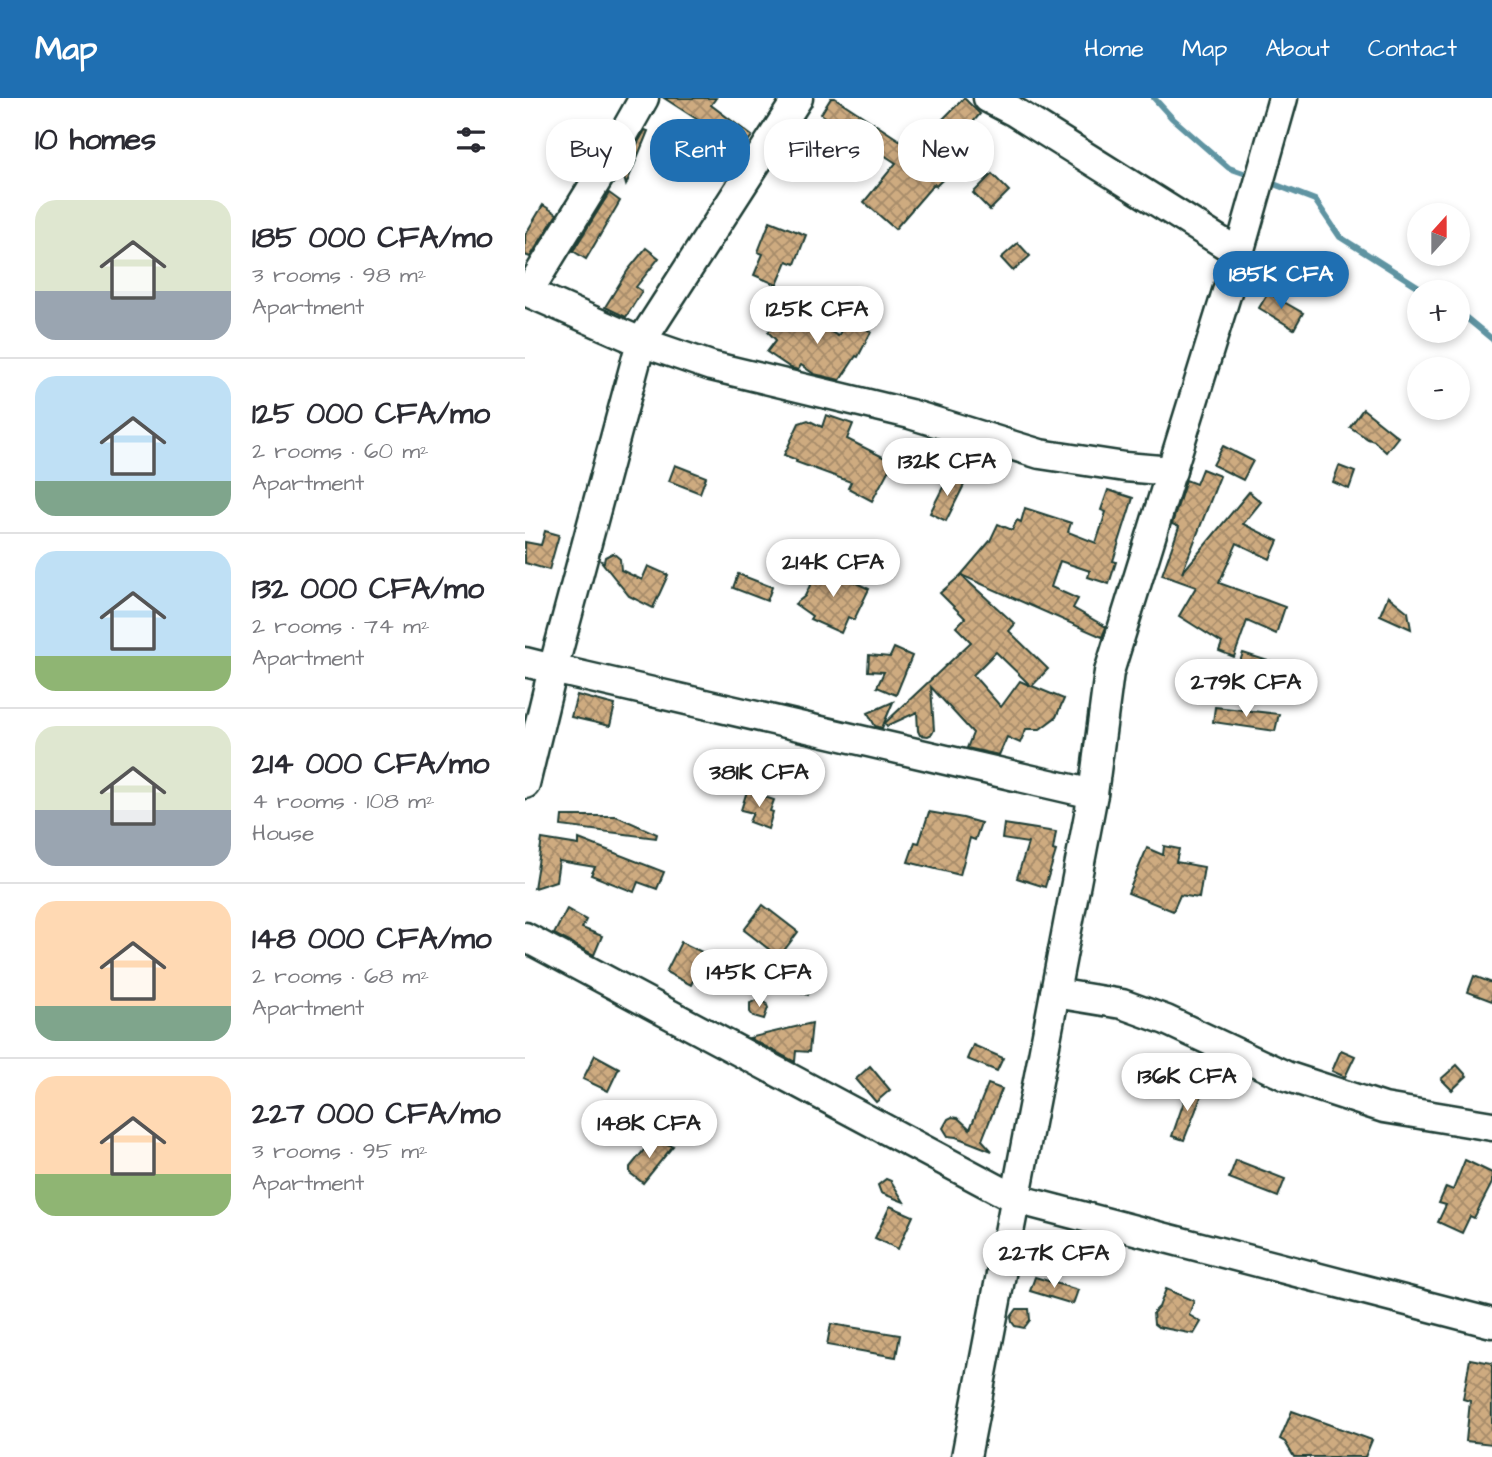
<!DOCTYPE html>
<meta charset="utf-8">
<style>
body{margin:0;font-family:"Architects Daughter",sans-serif;background:#f7f7f7;color:#2b2b33;height:100vh;display:flex;flex-direction:column;font-size:26px;white-space:nowrap}
*{box-sizing:border-box;margin:0}
p{font-size:23px;color:#7c7c81}
.icon{flex:none;width:38px;height:38px;fill:none;stroke:currentColor;stroke-width:2;stroke-linecap:round;stroke-linejoin:round}
.map{position:relative;flex:1;overflow:hidden}
.side{display:flex;flex-direction:column;background:#fff;width:525px}
.side>*{flex:none}
.top-card{position:absolute;left:21px;top:21px;width:665px;height:63px;display:flex;gap:14px}
.needle{width:46px;rotate:21deg}
.controls{position:absolute;left:882px;top:105px;display:grid;gap:14px}
.controls a{display:grid;place-items:center;width:63px;height:63px;border-radius:50%;background:#fff;box-shadow:0 4px 10px #0003;font-size:35px}
.price{position:absolute;translate:-50% -60px;padding:0 16px;border-radius:24px;background:#fff;color:#222;font-size:23px;line-height:46px;filter:drop-shadow(0 2px 4px #0008)}
.price::after{content:'';position:absolute;left:50%;top:42px;width:21px;height:16px;margin-left:-10px;background:inherit;clip-path:polygon(0 0,100% 0,50% 100%)}
.price.active{background:#1f6fb2;color:#fff}
ul{padding:0;list-style:none}
li{display:flex;align-items:center;gap:21px;height:175px;padding:0 35px}
li+li{border-top:2px solid #e1e1e2}
li span{display:grid;place-items:center;flex:none;width:196px;height:140px;border-radius:21px;color:#555}
li>.icon{margin-inline-start:auto}
span .icon{width:84px;height:84px;fill:#fffc;stroke-width:1}
li b{font-size:30px}
h2{display:flex;justify-content:space-between;align-items:center;height:84px;padding:0 35px;font-size:30px}
.pill{padding:0 24px;border-radius:28px;background:#fff;box-shadow:0 4px 10px #0003;font-size:24px;line-height:63px}
.pill.active{background:#1f6fb2;color:#fff}
header{display:flex;align-items:center;gap:42px;box-sizing:border-box;height:98px;padding:0 35px;background:#1f6fb2;color:#fff}
header strong{font-size:33px}
nav{display:flex;gap:38px;margin-inline-start:auto;font-size:24px}
main{display:flex;flex:1;min-height:0}
.map>svg:first-child{display:block}
.lines{fill:none;stroke-linecap:round;stroke-linejoin:round}
.stream{stroke:#5f94a2;stroke-width:6}
.building{fill:url(#building-cross-hatch);stroke:#1f3d34;stroke-width:2;fill-rule:evenodd}
.minor-casing{stroke:#1f3d34;stroke-width:33}
.minor{stroke:#fff;stroke-width:28}
</style>
<header>
<strong>Map</strong>
<nav><a>Home</a><a>Map</a><a>About</a><a>Contact</a></nav>
</header>
<main>
<section class="side">
<h2>10 homes<svg class="icon" aria-label="filters" viewBox="0 0 24 24"><path d="M4 7h16M4 17h16"/><circle cx="9" cy="7" r="2"/><circle cx="15" cy="17" r="2"/></svg></h2>
<ul>
<li><span style="background:linear-gradient(#dfe7d0 65%,#9aa5b1 0)"><svg class="icon" aria-label="home" viewBox="0 0 24 24"><path d="M3 11l9-7 9 7M6 9v11h12V9"/></svg></span><div><b>185 000 CFA/mo</b><p>3 rooms · 98 m²</p><p>Apartment</p></div></li>
<li><span style="background:linear-gradient(#bfe0f5 75%,#7fa58c 0)"><svg class="icon" aria-label="home" viewBox="0 0 24 24"><path d="M3 11l9-7 9 7M6 9v11h12V9"/></svg></span><div><b>125 000 CFA/mo</b><p>2 rooms · 60 m²</p><p>Apartment</p></div></li>
<li><span style="background:linear-gradient(#bfe0f5 75%,#8fb573 0)"><svg class="icon" aria-label="home" viewBox="0 0 24 24"><path d="M3 11l9-7 9 7M6 9v11h12V9"/></svg></span><div><b>132 000 CFA/mo</b><p>2 rooms · 74 m²</p><p>Apartment</p></div></li>
<li><span style="background:linear-gradient(#dfe7d0 60%,#9aa5b1 0)"><svg class="icon" aria-label="home" viewBox="0 0 24 24"><path d="M3 11l9-7 9 7M6 9v11h12V9"/></svg></span><div><b>214 000 CFA/mo</b><p>4 rooms · 108 m²</p><p>House</p></div></li>
<li><span style="background:linear-gradient(#ffd9b3 75%,#7fa58c 0)"><svg class="icon" aria-label="home" viewBox="0 0 24 24"><path d="M3 11l9-7 9 7M6 9v11h12V9"/></svg></span><div><b>148 000 CFA/mo</b><p>2 rooms · 68 m²</p><p>Apartment</p></div></li>
<li><span style="background:linear-gradient(#ffd9b3 70%,#8fb573 0)"><svg class="icon" aria-label="home" viewBox="0 0 24 24"><path d="M3 11l9-7 9 7M6 9v11h12V9"/></svg></span><div><b>227 000 CFA/mo</b><p>3 rooms · 95 m²</p><p>Apartment</p></div></li>
</ul>
</section>
<div class="map">
<svg width="967" height="1359" viewBox="0 0 967 1359">
<defs>
<pattern id="building-cross-hatch" width="8" height="8" patternUnits="userSpaceOnUse" patternTransform="scale(1.75)"><rect width="8" height="8" fill="#ceab80"/><path d="M0 0l8 8M0 8l8-8" fill="none" stroke="#a78c6a"/></pattern>
</defs>
<rect width="100%" height="100%" fill="#fff"/>
<filter id="ink" filterUnits="userSpaceOnUse"><feTurbulence type="fractalNoise" baseFrequency=".0143" numOctaves="2"/><feDisplacementMap in="SourceGraphic" scale="14" xChannelSelector="R" yChannelSelector="G"/><feConvolveMatrix kernelMatrix="1 2 1 2 8 2 1 2 1" color-interpolation-filters="sRGB"/></filter>
<g filter="url(#ink)">
<g class="lines">
<g class="stream">
<path d="M629 0 647 20 704 70 727 78"/>
<path d="M741 83 790 102 815 139 902 194"/>
<path d="M933 213 967 241"/>
</g>
</g>
<g class="building">
<path d="M139 0H191L186 7 227 38 206 66 180 47 190 33Z"/>
<path d="M306 0H310L388 51 439 0 455 16 441 32 456 49 437 66 436 64 411 88 409 86 370 131 339 104 371 65 296 16Z"/>
<path d="M120 32 123 33 101 87 97 73Z"/>
<path d="M467 76 484 93 465 112 448 95Z"/>
<path d="M84 95 95 103 61 161 48 153Z"/>
<path d="M18 107 32 116 5 159 0 157V137Z"/>
<path d="M245 123 281 137 270 166 262 163 252 187 229 177 238 156 233 154Z"/>
<path d="M493 145 505 158 488 173 476 160Z"/>
<path d="M121 150 134 160 111 189 117 193 101 219 80 209 103 172Z"/>
<path d="M743 195 778 215 769 231 734 210Z"/>
<path d="M260 217 273 229 280 218 313 238 323 221 346 234 333 259 331 258 315 282 289 276 276 267 273 272 266 270 242 254 251 242 243 234Z"/>
<path d="M838 311 873 339 861 354 849 343 843 341 825 329Z"/>
<path d="M301 317 328 326 322 341 368 364 347 403 323 390 326 384 271 364 272 362 259 357 274 325 283 322 297 329Z"/>
<path d="M698 348 728 363 718 382 688 367Z"/>
<path d="M150 367 181 379 175 395 144 383Z"/>
<path d="M814 368 830 374 824 391 808 384Z"/>
<path d="M677 371 695 378 657 475 724 394 736 404 718 426 753 443 745 461 712 445 694 485 760 509 751 536 722 523 709 559 694 553 697 545 654 518 671 489 637 477 654 429 647 426 661 382 671 386Z"/>
<path d="M424 377 440 385 421 423 405 415Z"/>
<path d="M583 392 608 400 588 463 591 464 584 486 563 479 565 473 535 463 526 489 553 501 548 510 581 529 577 539 436 477 465 443 473 426 487 432 492 422 496 424 500 410 546 425 543 434 571 445 581 414 576 412Z"/>
<path d="M20 433 34 437 24 472 0 465V444L16 447Z"/>
<path d="M88 455 95 461 96 472 117 482 123 468 143 477 128 510 104 498 76 463 79 464 80 459Z"/>
<path d="M294 468 326 480 325 482 344 491 329 522 323 519 316 535 285 521 287 518 270 506 280 498Z"/>
<path d="M213 476 247 489 242 503 208 490Z"/>
<path d="M436 477 490 526 484 533 523 571 507 588 539 601 531 619 515 631H501L495 645 482 639 474 657 442 650 448 635 406 589 409 632 407 636 403 638 395 637 393 633 392 614 362 628 360 625 446 544 431 529 440 520 415 495ZM471 554 506 588 495 583 476 609 448 577Z"/>
<path d="M863 498 883 514 886 531 855 517Z"/>
<path d="M369 550 387 558 371 597 352 589 359 574 343 573 344 557 365 559Z"/>
<path d="M718 555 762 569 757 587 712 572Z"/>
<path d="M52 597 90 607 85 628 46 619Z"/>
<path d="M368 604 357 630 350 628 343 615Z"/>
<path d="M690 609 754 616 750 633 688 624Z"/>
<path d="M222 693 249 702 245 713 248 714 243 731 224 724 228 715 216 712Z"/>
<path d="M404 714 438 720 456 725 450 742 445 740 435 777 383 764 390 744 394 745Z"/>
<path d="M37 718H91L132 736 131 740 36 728Z"/>
<path d="M479 726 531 734 528 752 531 753 520 789 492 780 503 745 477 741Z"/>
<path d="M17 741 54 747V741L139 774 132 791 113 784 109 794 66 777 70 769 34 763 31 783 9 790Z"/>
<path d="M639 748 654 751 651 764 679 769 674 800 655 797 648 813 603 795 622 750 638 757Z"/>
<path d="M238 807 273 834 254 859 219 832Z"/>
<path d="M42 811 61 822 57 830 77 838 69 857 29 836Z"/>
<path d="M156 844 181 856 166 887 141 874Z"/>
<path d="M270 874 289 882 283 897 264 889Z"/>
<path d="M949 878 967 885V903L943 894Z"/>
<path d="M233 901 241 905 243 910 239 921 228 918 225 914V905Z"/>
<path d="M287 925 284 954 271 953 270 964 224 940Z"/>
<path d="M448 947 478 960 472 973 442 961Z"/>
<path d="M816 952 830 958 820 979 807 973Z"/>
<path d="M70 957 94 970 83 993 58 981Z"/>
<path d="M932 967 942 978 927 992 916 981Z"/>
<path d="M345 968 365 992 351 1004 331 981Z"/>
<path d="M463 986 477 991 457 1042 467 1053 431 1039 423 1038 418 1030 423 1021 427 1019 433 1020 445 1031Z"/>
<path d="M664 989 678 994 659 1042 647 1038Z"/>
<path d="M128 1041 148 1048 118 1085 105 1075V1069Z"/>
<path d="M711 1062 760 1081 753 1099 704 1080Z"/>
<path d="M940 1062 967 1075V1085L949 1120 945 1118 937 1135 913 1124 921 1107 914 1105 921 1089 928 1092Z"/>
<path d="M361 1081 366 1083 379 1104 356 1095 353 1087Z"/>
<path d="M365 1108 388 1118 373 1151 350 1140Z"/>
<path d="M510 1179 553 1192 548 1206 505 1193Z"/>
<path d="M641 1191 669 1203 664 1217 676 1224 669 1236 633 1229 629 1226 628 1215 634 1209Z"/>
<path d="M492 1211H504L505 1222 499 1230 490 1228 487 1224 486 1219Z"/>
<path d="M306 1226 375 1237 371 1259 302 1247Z"/>
<path d="M945 1261 967 1265V1346L941 1343 945 1303 938 1301Z"/>
<path d="M767 1313 847 1342 840 1359H769L760 1344 755 1341Z"/>
</g>
<g class="lines">
<g class="minor-casing">
<g id="minor">
<path d="M273 0 116 244 28 571 568 696"/>
<path d="M463 0 488 13 714 155"/>
<path d="M0 193 116 244 186 268 385 316 515 356 600 369 647 373"/>
<path d="M3 194 80 69 119 0"/>
<path d="M0 564 28 571 0 686"/>
<path d="M0 839 491 1101 967 1225"/>
<path d="M530 895 597 906 641 922 761 978 859 1010 967 1028"/>
<path d="M441 1359 568 696 584 574 714 155 758 0"/>
</g>
</g>
<use href="#minor" class="minor"/>
</g>
</g>
</svg>
<div class="controls">
<a><svg class="needle" viewBox="-14 -14 28 28"><path d="M0-13l5 13h-10z" fill="#e53935"/><path d="M0 13l5-13h-10z" fill="#7c7c81"/></svg></a>
<a>+</a>
<a>−</a>
</div>
<b class="price active" style="left:756px;top:213px">185K CFA</b>
<b class="price" style="left:292px;top:248px">125K CFA</b>
<b class="price" style="left:422px;top:400px">132K CFA</b>
<b class="price" style="left:308px;top:501px">214K CFA</b>
<b class="price" style="left:721px;top:621px">279K CFA</b>
<b class="price" style="left:234px;top:711px">381K CFA</b>
<b class="price" style="left:234px;top:911px">145K CFA</b>
<b class="price" style="left:662px;top:1015px">136K CFA</b>
<b class="price" style="left:124px;top:1062px">148K CFA</b>
<b class="price" style="left:529px;top:1192px">227K CFA</b>
<div class="top-card">
<a class="pill">Buy</a>
<a class="pill active">Rent</a>
<a class="pill">Filters</a>
<a class="pill">New</a>
</div>
</div>
</main>
